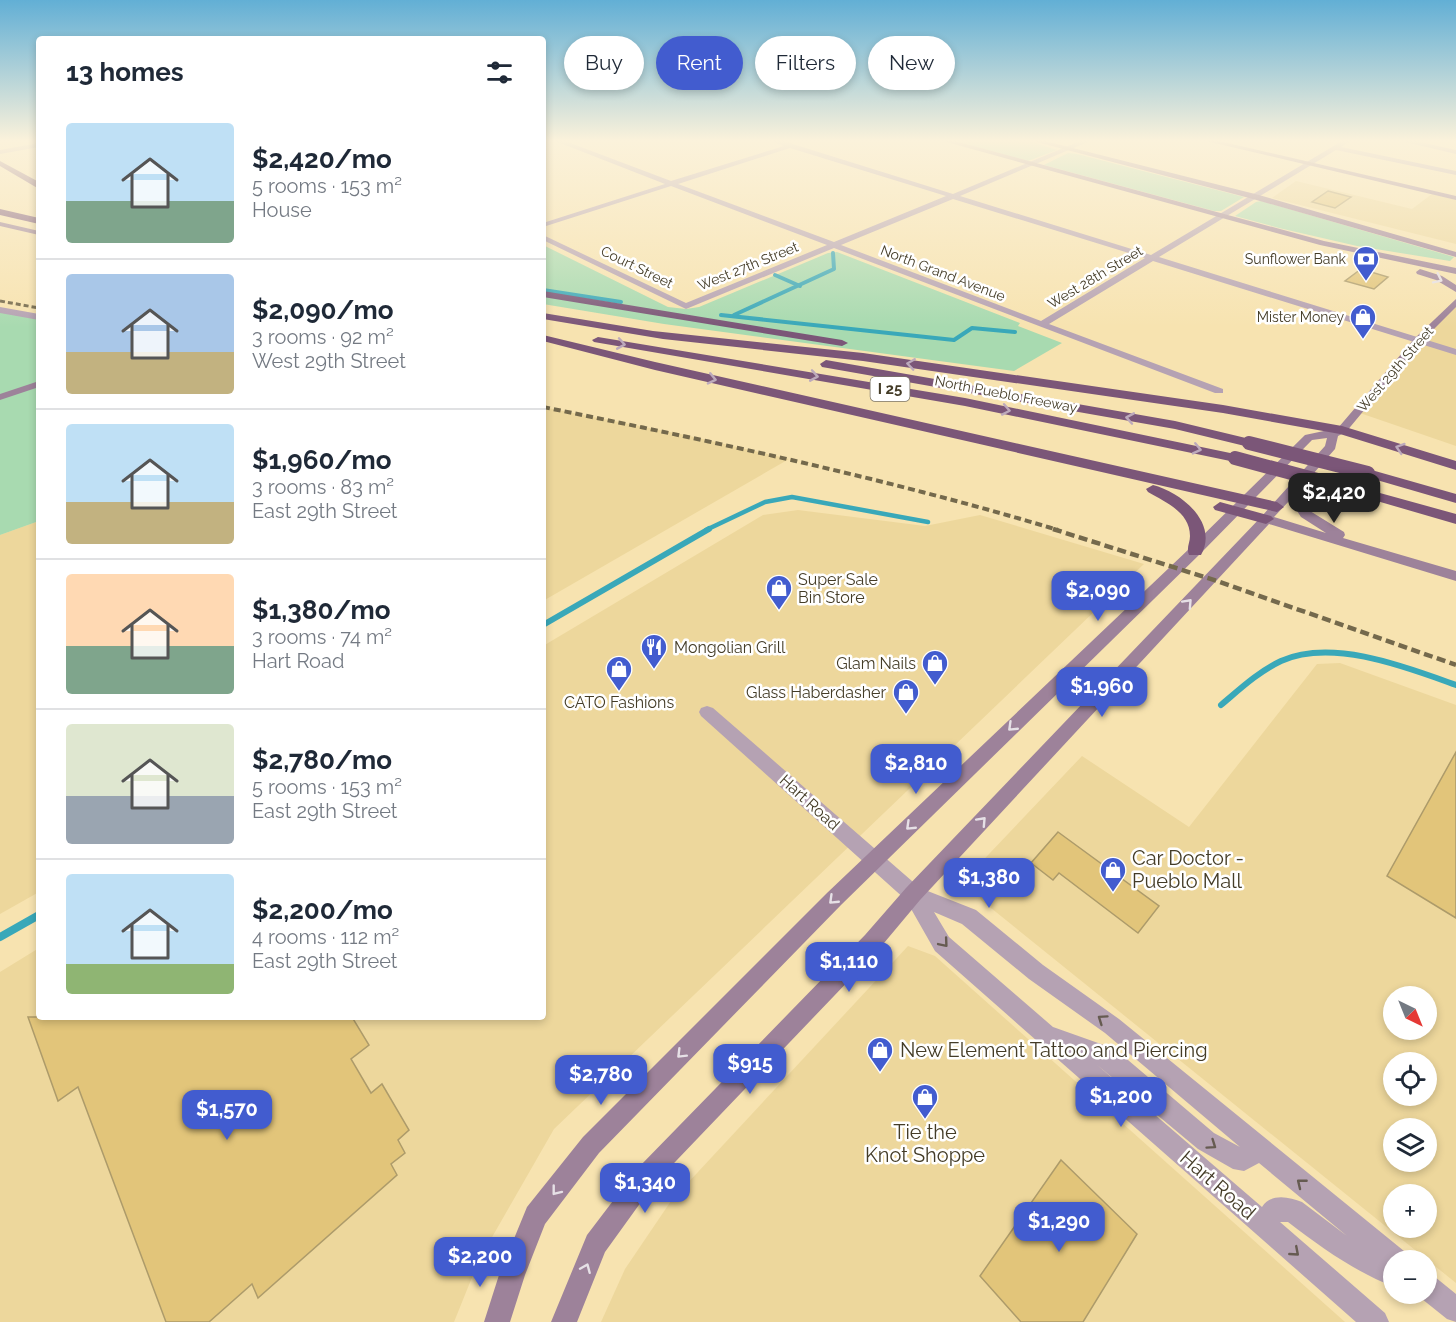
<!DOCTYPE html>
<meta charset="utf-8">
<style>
body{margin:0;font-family:Raleway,sans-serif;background:#f6f6f7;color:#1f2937;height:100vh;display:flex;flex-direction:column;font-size:22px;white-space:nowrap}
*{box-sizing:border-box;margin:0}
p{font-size:20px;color:#747a83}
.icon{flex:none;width:33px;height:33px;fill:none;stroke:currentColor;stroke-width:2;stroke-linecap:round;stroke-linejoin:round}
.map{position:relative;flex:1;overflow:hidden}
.side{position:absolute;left:36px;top:36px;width:510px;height:984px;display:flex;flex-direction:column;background:#fff;border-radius:6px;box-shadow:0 3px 9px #0003}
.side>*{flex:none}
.banner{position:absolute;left:564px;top:36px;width:570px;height:54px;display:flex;gap:12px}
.needle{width:39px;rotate:137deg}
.fabs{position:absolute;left:1383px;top:986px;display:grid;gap:12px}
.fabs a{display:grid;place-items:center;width:54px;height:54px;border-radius:50%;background:#fff;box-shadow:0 3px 9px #0003;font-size:30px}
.price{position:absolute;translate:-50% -51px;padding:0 14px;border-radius:12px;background:#425ccf;color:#fff;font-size:20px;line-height:39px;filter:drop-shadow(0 2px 3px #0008)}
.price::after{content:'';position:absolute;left:50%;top:36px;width:18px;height:14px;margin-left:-9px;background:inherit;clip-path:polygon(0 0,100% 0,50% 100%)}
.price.active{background:#222;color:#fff}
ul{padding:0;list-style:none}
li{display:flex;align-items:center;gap:18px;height:150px;padding:0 30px}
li+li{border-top:2px solid #e0e1e3}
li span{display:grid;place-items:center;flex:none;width:168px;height:120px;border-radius:6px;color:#555}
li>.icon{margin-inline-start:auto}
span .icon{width:72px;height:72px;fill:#fffc;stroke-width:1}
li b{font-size:26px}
h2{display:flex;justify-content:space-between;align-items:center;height:72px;padding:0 30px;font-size:26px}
.chip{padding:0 21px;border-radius:27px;background:#fff;box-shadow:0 3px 9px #0003;font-size:21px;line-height:54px}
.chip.active{background:#425ccf;color:#fff}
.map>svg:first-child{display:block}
.built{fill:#edd79c;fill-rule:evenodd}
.green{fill:#a8dab0}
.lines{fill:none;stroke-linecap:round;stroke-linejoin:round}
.stream-far3{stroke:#39a8b9;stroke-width:4}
.stream-far2{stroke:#39a8b9;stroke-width:4.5}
.stream-far1{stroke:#39a8b9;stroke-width:6}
.stream{stroke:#39a8b9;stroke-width:8}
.building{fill:#e2c57a;stroke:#ad9b6a;stroke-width:1.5}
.street{fill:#b5a2b3;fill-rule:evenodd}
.secondary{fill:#9d829a;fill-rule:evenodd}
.highway{fill:#7b5678;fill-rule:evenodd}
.rail-far2{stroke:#74694c;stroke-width:3;stroke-dasharray:5 3;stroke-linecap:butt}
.rail-far1{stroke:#74694c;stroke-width:4;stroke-dasharray:7 4;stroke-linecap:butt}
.rail{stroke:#74694c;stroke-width:4.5;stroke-dasharray:9 4.5;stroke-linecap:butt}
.highway-bridge{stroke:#7b5678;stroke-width:14}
.oneway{stroke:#e6e0e6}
.oneway2{stroke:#bdaabc}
.oneway3{stroke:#665b51}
.labels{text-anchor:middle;stroke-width:5;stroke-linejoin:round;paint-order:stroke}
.far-poi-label{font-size:14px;fill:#443c27;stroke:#fff;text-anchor:end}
.far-street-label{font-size:14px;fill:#443c27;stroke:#fff}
.shield{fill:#fff;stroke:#7c7668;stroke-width:1.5}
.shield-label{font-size:15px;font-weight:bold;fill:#443c27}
.poi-label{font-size:16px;fill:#443c27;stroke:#fff;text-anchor:start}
.street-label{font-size:16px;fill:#443c27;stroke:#fff}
.near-poi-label{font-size:20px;fill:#443c27;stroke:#fff;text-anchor:start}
.near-street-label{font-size:20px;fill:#443c27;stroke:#fff}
</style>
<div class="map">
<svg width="1456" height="1322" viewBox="0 0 1456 1322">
<rect width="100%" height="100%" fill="#f7e3b0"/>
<g class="built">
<path d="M1296 181 1412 209 1432 194 1456 200V244L1272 198Z"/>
<path d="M1456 302V446L1357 412Z"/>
<path d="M543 407 685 435 789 459 543 601Z"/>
<path d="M798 510 925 526 980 515 1144 564 554 1129 479 1260 454 1322H0V972L39 948V1017H543V646L763 515Z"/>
<path d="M39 521V892L0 914V535Z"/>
<path d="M1340 663 1456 705V1283L981 900 970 874 1082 756 1189 827 1317 664ZM1394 996H1426V1029H1394ZM1394 1062H1426V1095H1394ZM1394 1128H1426V1161H1394ZM1394 1194H1426V1227H1394Z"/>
<path d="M908 946 935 956 1345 1322H601L625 1269 671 1201Z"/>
</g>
<g class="green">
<path d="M955 141H1029L1057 150 1028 161Z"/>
<path d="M1068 153 1077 154 1244 197 1221 211H1214L1044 165Z"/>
<path d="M1261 201 1454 257 1450 261 1357 246 1279 228 1235 216 1256 202Z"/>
<path d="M543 245 668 307 686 309 699 307 828 253 837 252 1020 323 1018 326 1062 343 1014 371 664 324 543 304Z"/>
<path d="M0 310 39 317V521L0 535Z"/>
</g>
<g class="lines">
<g class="stream-far3">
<path d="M775 275 800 286"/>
<path d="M543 290 621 302"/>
<path d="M721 315 954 340 972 328 1015 332"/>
<path d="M734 315 834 269 833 253"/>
</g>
<path class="stream-far2" d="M706 530 765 502 792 497 928 522"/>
<g class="stream-far1">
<path d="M543 625 709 529"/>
<path d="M1221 705C1240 689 1258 672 1281 661 1332 638 1406 667 1456 685"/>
</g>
<path class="stream" d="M0 937 39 915"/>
</g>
<g class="building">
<path d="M1328 191 1351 197 1335 208 1312 202Z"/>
<path d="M1361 269 1388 277 1374 289 1345 281Z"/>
<path d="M1456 752V918L1387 876Z"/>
<path d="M1058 832 1159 906 1138 933 1059 873 1053 880 1031 863Z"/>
<path d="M28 1017H352L369 1045 351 1059 371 1093 382 1084 409 1130 398 1140 405 1153 391 1164 397 1175 258 1298 252 1284 209 1322H166L78 1087 58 1101Z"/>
<path d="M1061 1160 1137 1234 1083 1322H1021L980 1276Z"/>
</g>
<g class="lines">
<g class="street">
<path d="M555 141H565L671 181 784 146 772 141H783L953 194 1080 141H1090L960 196 1151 255 1342 141H1350L1341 147 1456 171V175L1336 150 1159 257 1456 349V355L1153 261 1049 324 1223 389V393H1215L834 248 686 309 543 240V235L686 303 827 245 671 186 543 227V223L665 184ZM790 148 946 196 834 242 678 184ZM953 199 1145 258 1041 321 841 245Z"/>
<path d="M1401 141H1415L1456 150V154Z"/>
<path d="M39 143V147L0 154V150Z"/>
<path d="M0 307 39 314V320L0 313Z"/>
<path d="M707 706 713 708 920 888 976 910 1043 965 1119 1019 1404 1251 1408 1260H1394V1287C1354 1271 1322 1248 1288 1222H1280L1385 1313 1389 1322H1356L935 951 906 900 701 716 699 712 701 708ZM934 912 962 924 1029 979 1105 1033 1240 1147 1214 1133 1115 1049 1053 1027 949 937ZM1096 1064 1198 1149 1233 1169 1244 1171 1259 1163 1347 1236 1302 1202C1289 1197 1271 1193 1262 1207Z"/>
<path d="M1426 1273 1435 1277 1456 1294V1322L1447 1319 1417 1295 1416 1293H1426Z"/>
</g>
<g class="secondary">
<path d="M943 141H955L1324 241 1456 268V274L1320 245Z"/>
<path d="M1033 141H1045L1259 195 1456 252V257L1253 199Z"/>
<path d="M1206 141H1219L1456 196V200Z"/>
<path d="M0 222 39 231V235L0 226Z"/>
<path d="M1420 269 1442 276 1456 285V292L1436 280 1417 274 1416 272Z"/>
<path d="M1456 299V307L1420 343 1346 432 1338 436 1335 449 1298 491 1310 511 1344 532 1345 535 1343 538 1456 571V581L1269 524 920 900 879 949 654 1184 605 1252 577 1322H551L587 1235 638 1168 865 935 906 888 1262 516 1325 446 1327 438 1312 440 1200 554 841 905 599 1153 545 1224 525 1275 510 1322H484L499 1275 527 1207 583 1137 827 893 1190 548 1305 435 1338 428 1414 339ZM1290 500 1301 517 1326 533 1274 517Z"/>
<path d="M39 381V387L0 400V394Z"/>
</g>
<g class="highway">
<path d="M0 161 39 182V189L0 166Z"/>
<path d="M0 209 39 218V224L0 215Z"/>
<path d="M543 291 842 340 848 343 842 346 543 297Z"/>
<path d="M543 313 653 331 863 353 1223 405 1342 426 1456 461V470L1340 434 1223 413 863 361 663 339 543 319Z"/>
<path d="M543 335 655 362 1277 502 1284 507 1277 512 655 370 543 341Z"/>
<path d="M598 337 965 398 1235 454 1242 458 1235 462 965 406 594 342 592 340Z"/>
<path d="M826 360 1175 421 1254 440 1256 443 1249 447 1175 429 822 367 820 364Z"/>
<path d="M1368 469 1456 494V503L1363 476 1361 473Z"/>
<path d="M1153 485C1181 492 1219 523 1201 555H1189C1186 548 1190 543 1190 536 1190 512 1165 502 1148 492L1146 489Z"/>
<path d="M1351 485 1456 514V524L1346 492 1344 489Z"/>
<path d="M1220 502 1271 516 1274 519 1266 524 1215 510 1213 507Z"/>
</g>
<path class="rail-far2" d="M0 301 39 308"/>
<path class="rail-far1" d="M543 407C716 442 889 479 1058 530"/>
<path class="rail" d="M1053 529 1217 581 1456 665"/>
<g class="highway-bridge">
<path d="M1249 443 1368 473"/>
<path d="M1235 458 1351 489"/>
</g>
</g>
<defs><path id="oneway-chevron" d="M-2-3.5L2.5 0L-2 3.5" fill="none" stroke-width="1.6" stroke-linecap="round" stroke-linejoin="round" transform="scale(1.5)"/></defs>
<g class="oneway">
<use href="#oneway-chevron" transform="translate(1438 279) rotate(26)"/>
<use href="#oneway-chevron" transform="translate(1188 603) rotate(-47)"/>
<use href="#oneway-chevron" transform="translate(1012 727) rotate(136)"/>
<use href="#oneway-chevron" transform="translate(982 821) rotate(-47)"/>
<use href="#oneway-chevron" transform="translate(910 826) rotate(136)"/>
<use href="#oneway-chevron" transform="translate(833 900) rotate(136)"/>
<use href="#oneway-chevron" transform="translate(681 1054) rotate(135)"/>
<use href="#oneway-chevron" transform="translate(556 1191) rotate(128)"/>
<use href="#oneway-chevron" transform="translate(586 1268) rotate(-67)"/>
</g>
<g class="oneway2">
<use href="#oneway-chevron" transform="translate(621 344) rotate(10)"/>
<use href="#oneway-chevron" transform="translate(911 364) rotate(-172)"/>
<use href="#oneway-chevron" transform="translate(814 376) rotate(10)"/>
<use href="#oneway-chevron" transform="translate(712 379) rotate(13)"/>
<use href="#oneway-chevron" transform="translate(1006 410) rotate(11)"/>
<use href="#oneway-chevron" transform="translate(1130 418) rotate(-170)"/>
<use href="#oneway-chevron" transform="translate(1400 448) rotate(-162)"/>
<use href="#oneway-chevron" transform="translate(1197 449) rotate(13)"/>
</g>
<g class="oneway3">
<use href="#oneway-chevron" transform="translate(944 943) rotate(50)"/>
<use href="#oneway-chevron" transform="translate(1102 1019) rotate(-145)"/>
<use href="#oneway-chevron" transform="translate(1212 1145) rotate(35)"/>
<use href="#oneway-chevron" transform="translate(1301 1183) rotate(-141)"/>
<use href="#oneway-chevron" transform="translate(1295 1252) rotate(41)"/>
</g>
<linearGradient id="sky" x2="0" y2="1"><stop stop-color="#62afd5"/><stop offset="0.43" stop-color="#fbf2db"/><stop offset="1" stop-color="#fbf2db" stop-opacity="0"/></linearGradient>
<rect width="1456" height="327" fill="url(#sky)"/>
<defs>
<g id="bank-pin" transform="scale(1.35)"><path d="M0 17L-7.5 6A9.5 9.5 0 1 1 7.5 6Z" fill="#425ccf" stroke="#fff"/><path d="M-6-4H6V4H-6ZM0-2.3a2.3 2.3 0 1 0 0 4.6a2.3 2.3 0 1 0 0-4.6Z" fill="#fff"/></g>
<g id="shop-pin" transform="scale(1.35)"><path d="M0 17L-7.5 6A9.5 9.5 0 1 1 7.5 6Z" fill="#425ccf" stroke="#fff"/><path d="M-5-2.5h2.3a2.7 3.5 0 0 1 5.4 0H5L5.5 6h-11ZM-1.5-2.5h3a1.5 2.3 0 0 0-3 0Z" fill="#fff"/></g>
<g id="restaurant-pin" transform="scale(1.35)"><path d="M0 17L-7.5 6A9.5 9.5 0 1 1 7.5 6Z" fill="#425ccf" stroke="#fff"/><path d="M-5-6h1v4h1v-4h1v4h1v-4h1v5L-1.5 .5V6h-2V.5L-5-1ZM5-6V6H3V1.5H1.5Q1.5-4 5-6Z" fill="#fff"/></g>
</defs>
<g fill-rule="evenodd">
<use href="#bank-pin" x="1366" y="259"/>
<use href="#shop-pin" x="1363" y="317"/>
<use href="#shop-pin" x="779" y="588"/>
<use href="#restaurant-pin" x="654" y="647"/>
<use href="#shop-pin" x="935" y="663"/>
<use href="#shop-pin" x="619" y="669"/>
<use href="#shop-pin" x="906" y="692"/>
<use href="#shop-pin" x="1113" y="870"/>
<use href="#shop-pin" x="880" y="1050"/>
<use href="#shop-pin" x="925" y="1097"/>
</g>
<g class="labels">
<g class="far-poi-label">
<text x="1346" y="264">Sunflower Bank</text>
<text x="1344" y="322">Mister Money</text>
</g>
<g class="far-street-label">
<text transform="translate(748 266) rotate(-22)" y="5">West 27th Street</text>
<text transform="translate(637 267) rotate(26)" y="5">Court Street</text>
<text transform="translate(943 273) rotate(21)" y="5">North Grand Avenue</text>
<text transform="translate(1095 277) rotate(-31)" y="5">West 28th Street</text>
<text transform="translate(1395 369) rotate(-49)" y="5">West 29th Street</text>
<text transform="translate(1006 394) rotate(11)" y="5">North Pueblo Freeway</text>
</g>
<rect class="shield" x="870.5" y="377" width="39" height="24" rx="4.5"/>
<g class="shield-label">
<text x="890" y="394">I 25</text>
</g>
<g class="poi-label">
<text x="798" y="585">Super Sale<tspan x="798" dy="18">Bin Store</tspan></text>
<text x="674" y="653">Mongolian Grill</text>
<text x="916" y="669" text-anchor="end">Glam Nails</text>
<text x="886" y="698" text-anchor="end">Glass Haberdasher</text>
<text x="619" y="708" text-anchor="middle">CATO Fashions</text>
</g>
<g class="street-label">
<text transform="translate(810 802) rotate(42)" y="6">Hart Road</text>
</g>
<g class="near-poi-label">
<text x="1132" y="865">Car Doctor -<tspan x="1132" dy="23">Pueblo Mall</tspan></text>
<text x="900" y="1057">New Element Tattoo and Piercing</text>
<text x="925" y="1139" text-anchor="middle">Tie the<tspan x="925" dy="23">Knot Shoppe</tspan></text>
</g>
<g class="near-street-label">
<text transform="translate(1218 1185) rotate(41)" y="7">Hart Road</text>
</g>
</g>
</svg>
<div class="fabs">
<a><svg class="needle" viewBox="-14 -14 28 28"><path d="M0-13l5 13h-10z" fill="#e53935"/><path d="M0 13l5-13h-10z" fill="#747a83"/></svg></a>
<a><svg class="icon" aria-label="locate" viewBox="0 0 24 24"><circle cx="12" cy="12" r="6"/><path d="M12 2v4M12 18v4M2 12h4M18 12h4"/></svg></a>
<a><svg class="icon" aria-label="layers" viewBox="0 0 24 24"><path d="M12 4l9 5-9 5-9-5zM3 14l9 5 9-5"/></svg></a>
<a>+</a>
<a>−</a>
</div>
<b class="price active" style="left:1334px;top:524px">$2,420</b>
<b class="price" style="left:1098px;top:622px">$2,090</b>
<b class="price" style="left:1102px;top:718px">$1,960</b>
<b class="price" style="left:916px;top:795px">$2,810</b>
<b class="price" style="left:989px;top:909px">$1,380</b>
<b class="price" style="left:849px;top:993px">$1,110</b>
<b class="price" style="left:750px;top:1095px">$915</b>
<b class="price" style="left:601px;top:1106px">$2,780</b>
<b class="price" style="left:1121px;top:1128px">$1,200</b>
<b class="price" style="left:227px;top:1141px">$1,570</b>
<b class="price" style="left:645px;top:1214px">$1,340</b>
<b class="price" style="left:1059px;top:1253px">$1,290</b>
<b class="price" style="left:480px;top:1288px">$2,200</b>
<div class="banner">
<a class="chip">Buy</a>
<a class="chip active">Rent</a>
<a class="chip">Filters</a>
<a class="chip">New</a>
</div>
<section class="side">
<h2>13 homes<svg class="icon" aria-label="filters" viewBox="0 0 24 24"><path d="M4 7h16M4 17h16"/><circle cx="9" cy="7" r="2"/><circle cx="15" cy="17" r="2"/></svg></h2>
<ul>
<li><span style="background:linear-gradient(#bfe0f5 65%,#7fa58c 0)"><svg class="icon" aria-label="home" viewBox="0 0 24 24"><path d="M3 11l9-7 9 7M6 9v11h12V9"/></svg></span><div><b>$2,420/mo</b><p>5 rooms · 153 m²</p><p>House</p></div></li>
<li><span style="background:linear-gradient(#a9c7e8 65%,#c2b280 0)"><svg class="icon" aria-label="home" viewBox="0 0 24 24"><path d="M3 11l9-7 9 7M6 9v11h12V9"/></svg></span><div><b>$2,090/mo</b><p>3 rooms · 92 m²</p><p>West 29th Street</p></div></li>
<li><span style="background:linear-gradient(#bfe0f5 65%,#c2b280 0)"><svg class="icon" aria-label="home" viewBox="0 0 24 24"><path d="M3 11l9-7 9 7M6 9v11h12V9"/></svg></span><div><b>$1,960/mo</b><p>3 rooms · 83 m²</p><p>East 29th Street</p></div></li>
<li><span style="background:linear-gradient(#ffd9b3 60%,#7fa58c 0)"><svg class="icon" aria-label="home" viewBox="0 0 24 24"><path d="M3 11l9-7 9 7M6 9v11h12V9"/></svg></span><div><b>$1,380/mo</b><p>3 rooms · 74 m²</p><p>Hart Road</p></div></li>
<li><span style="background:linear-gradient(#dfe7d0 60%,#9aa5b1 0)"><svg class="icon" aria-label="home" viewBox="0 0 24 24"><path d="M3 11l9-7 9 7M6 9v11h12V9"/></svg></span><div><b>$2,780/mo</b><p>5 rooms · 153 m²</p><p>East 29th Street</p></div></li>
<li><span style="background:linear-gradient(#bfe0f5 75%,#8fb573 0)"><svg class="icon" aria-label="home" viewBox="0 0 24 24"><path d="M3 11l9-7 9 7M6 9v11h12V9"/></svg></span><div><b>$2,200/mo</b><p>4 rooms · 112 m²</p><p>East 29th Street</p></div></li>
</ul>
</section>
</div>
